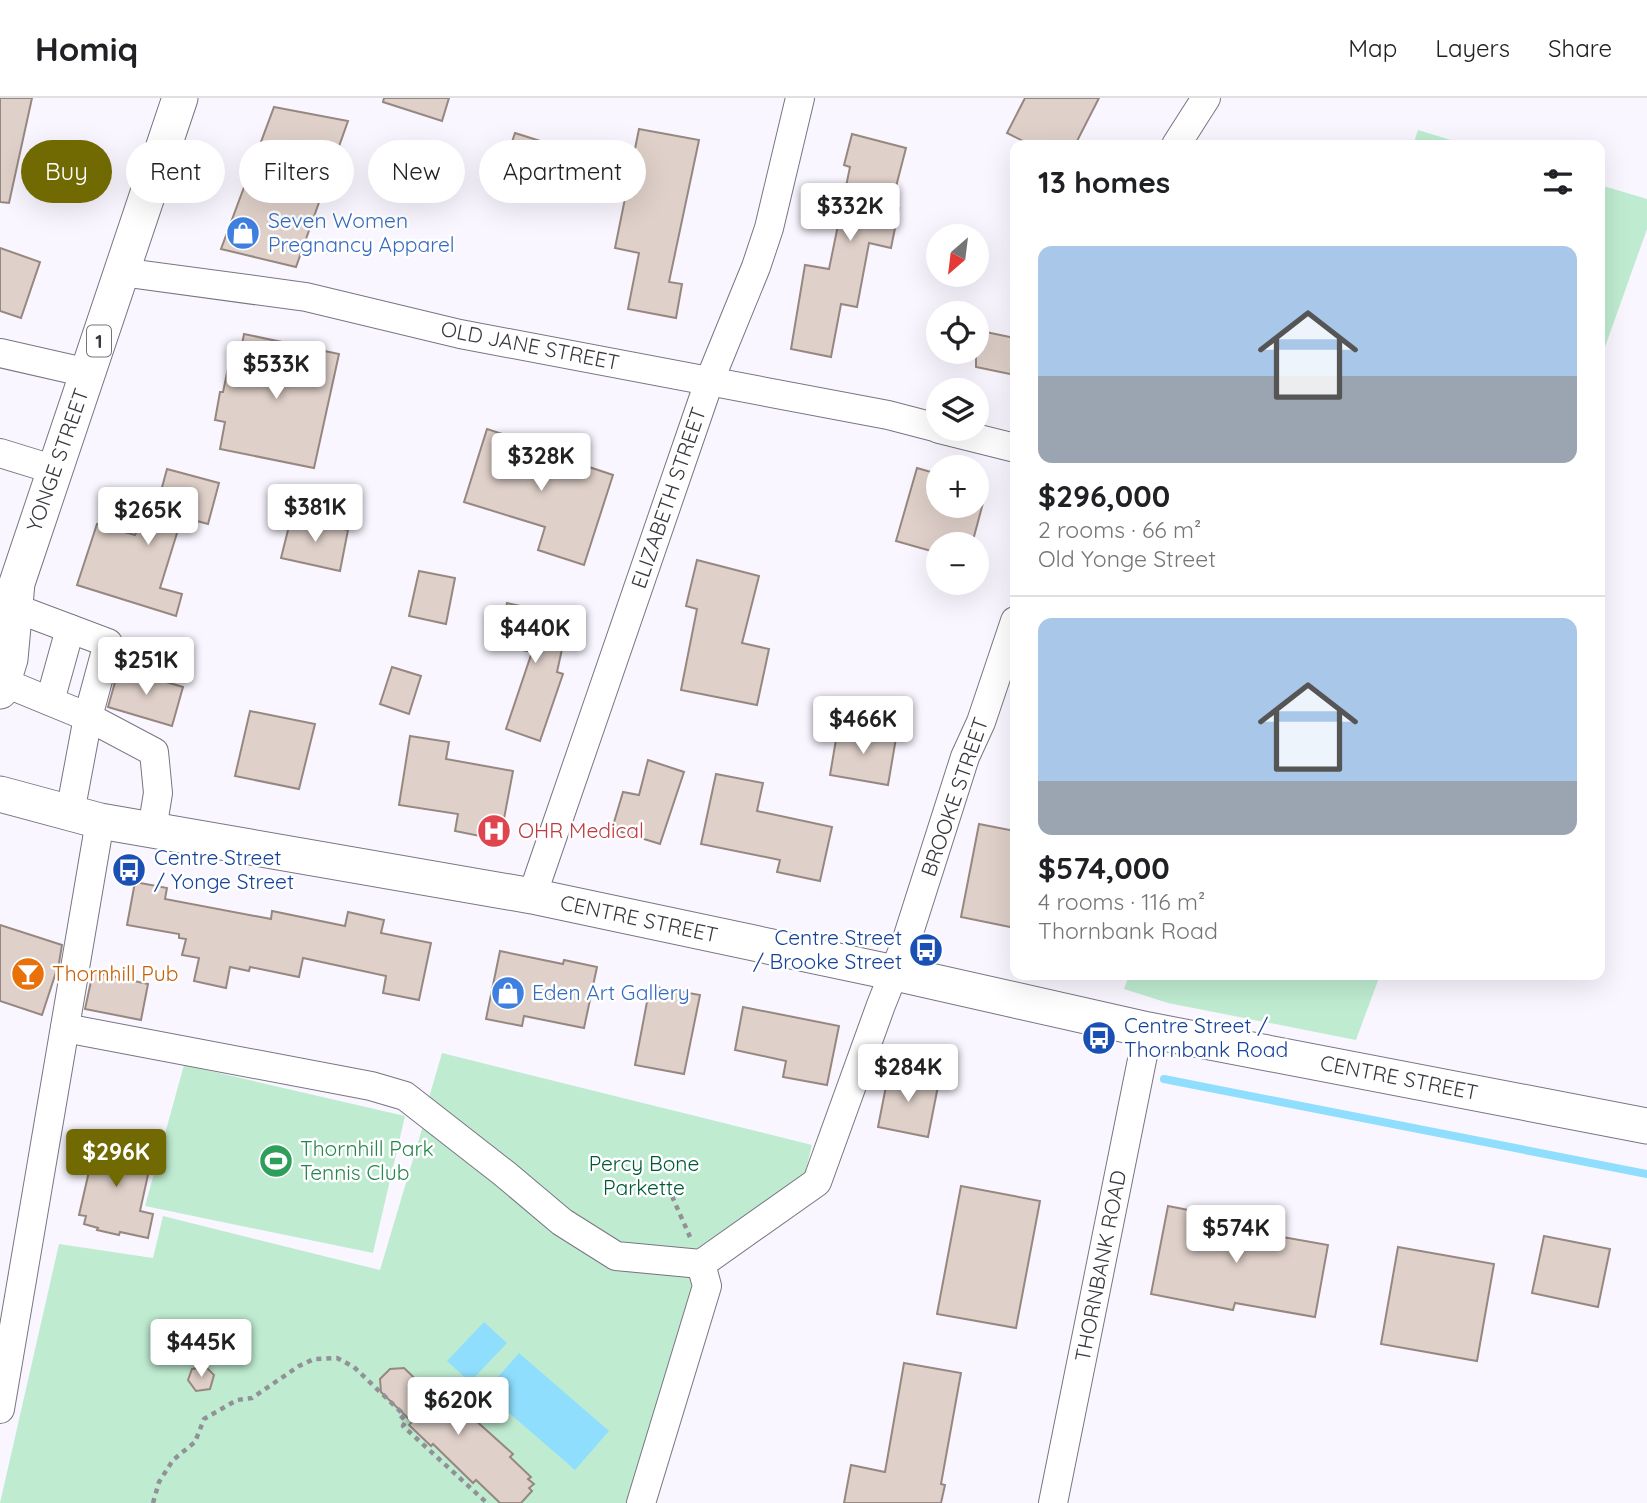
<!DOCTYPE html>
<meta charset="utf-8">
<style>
body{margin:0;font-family:Quicksand,sans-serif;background:#f2f2f2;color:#202124;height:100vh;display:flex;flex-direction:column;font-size:26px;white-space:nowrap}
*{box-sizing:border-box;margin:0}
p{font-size:23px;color:#757577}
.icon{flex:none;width:38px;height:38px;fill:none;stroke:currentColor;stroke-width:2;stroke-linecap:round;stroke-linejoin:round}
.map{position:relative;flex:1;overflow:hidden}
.details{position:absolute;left:1010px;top:42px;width:595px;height:840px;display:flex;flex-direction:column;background:#fff;border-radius:14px;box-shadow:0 7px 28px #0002}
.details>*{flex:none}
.banner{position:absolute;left:21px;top:42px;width:665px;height:63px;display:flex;gap:14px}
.needle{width:46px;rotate:208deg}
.fabs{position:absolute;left:926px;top:126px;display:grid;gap:14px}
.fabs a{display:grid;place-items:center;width:63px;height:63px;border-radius:50%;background:#fff;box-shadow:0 7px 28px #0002;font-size:35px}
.price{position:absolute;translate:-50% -60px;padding:0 16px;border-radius:7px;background:#fff;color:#222;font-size:23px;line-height:46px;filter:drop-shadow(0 2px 4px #0008)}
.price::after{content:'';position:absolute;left:50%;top:42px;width:21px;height:16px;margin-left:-10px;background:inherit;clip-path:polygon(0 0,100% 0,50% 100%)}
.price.on{background:#716901;color:#fff}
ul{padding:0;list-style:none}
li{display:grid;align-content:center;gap:14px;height:371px;padding:0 28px}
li+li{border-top:2px solid #e0e0e0}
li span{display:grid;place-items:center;height:217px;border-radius:14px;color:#555}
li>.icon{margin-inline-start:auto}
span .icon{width:126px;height:126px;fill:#fffc;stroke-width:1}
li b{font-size:30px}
h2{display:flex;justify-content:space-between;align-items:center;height:84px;padding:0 28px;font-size:30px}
.chip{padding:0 24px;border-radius:32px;background:#fff;box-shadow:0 7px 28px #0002;font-size:24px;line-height:63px}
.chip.on{background:#716901;color:#fff}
header{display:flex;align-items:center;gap:42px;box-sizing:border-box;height:98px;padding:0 35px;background:#fff;border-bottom:2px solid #e0e0e0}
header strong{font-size:33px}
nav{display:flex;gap:38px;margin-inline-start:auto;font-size:24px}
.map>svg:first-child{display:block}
.green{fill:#bfecd1}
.water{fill:#8fdefe}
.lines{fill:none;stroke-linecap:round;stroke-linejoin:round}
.stream{stroke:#8fdefe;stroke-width:8}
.building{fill:#dfd0c9;stroke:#968881;stroke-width:2}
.minor-casing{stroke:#797582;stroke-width:30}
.major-casing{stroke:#797582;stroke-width:37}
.path{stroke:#939198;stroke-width:4.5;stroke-dasharray:5 5;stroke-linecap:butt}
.minor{stroke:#fff;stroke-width:28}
.major{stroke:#fff;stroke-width:35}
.labels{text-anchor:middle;stroke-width:5;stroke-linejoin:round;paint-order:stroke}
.shield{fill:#fff;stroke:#757478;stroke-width:2}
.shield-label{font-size:19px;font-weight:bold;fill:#3a383e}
.shop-label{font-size:21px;fill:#366cbe;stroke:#fff;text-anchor:start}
.street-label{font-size:21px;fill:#3a383e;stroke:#fff}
.health-label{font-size:21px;fill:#be3a42;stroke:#fff;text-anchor:start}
.transit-label{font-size:21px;fill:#164399;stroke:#fff;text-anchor:start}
.food-label{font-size:21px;fill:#c56008;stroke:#fff;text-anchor:start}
.leisure-label{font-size:21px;fill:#27864d;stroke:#fff;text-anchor:start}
.park-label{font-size:21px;fill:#005936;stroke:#fff}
</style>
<header>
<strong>Homiq</strong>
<nav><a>Map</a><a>Layers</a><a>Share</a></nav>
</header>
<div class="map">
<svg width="1647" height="1405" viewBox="0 0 1647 1405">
<rect width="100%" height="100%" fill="#f9f6ff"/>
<g class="green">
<path d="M1418 32 1467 47H1413Z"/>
<path d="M1600 87 1647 101V131L1600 263Z"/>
<path d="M1129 877H1380L1356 942 1168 905 1124 891Z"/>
<path d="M442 955 812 1047 804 1080C781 1096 709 1152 685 1154 659 1155 624 1146 600 1138L428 1003Z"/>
<path d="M184 967 405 1018 373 1155 145 1108Z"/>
<path d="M425 1021 527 1107 711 1181 638 1405H0L59 1146 153 1160 163 1118 380 1172Z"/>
</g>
<g class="water">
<path d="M484 1224 507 1245 470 1284 447 1263Z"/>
<path d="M519 1255 609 1333 575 1372 485 1294Z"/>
</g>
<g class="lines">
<path class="stream" d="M1164 981 1647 1076"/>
</g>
<g class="building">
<path d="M0 0H32L9 105 0 104Z"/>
<path d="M384 0H449L442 23 383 4Z"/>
<path d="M1025 0H1099L1075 47H1031L1007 35Z"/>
<path d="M274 9 348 23 296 169 221 151Z"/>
<path d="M639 31 699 42 669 184 682 186 676 220 628 211 639 155 615 150Z"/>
<path d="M515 35 556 48 540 99 498 85Z"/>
<path d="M852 36 906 50 891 108 899 110 891 150 869 145 857 209 841 206 831 259 791 251 805 167 829 171 850 69 844 67Z"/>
<path d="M0 150 40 164 21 220 0 213Z"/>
<path d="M976 232 1015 240V277L976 269Z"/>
<path d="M244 236 339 256 314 370 220 351 225 324 215 322 220 294H223L230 261 239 262Z"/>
<path d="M487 331 554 353 553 357 613 377 584 467 538 452 545 429 464 404Z"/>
<path d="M917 370 938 376V408H976V387L987 390 972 446H938V455L896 443Z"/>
<path d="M167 371 219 385 208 426 182 419 160 490 182 496 176 518 77 487 97 426 135 437 137 433 149 437Z"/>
<path d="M291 420 348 432 340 473 281 460Z"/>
<path d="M697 462 759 478 742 545 769 551 757 607 681 592 697 511 686 508Z"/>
<path d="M419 473 455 480 446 526 409 518Z"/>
<path d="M507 505 569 519 557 574 563 576 540 643 506 631 532 554 498 547Z"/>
<path d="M392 569 421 578 409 616 380 606Z"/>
<path d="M119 570 183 589 172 628 108 609Z"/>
<path d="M250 613 315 626 299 691 235 678Z"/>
<path d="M838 630 896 640 888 687 830 677Z"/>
<path d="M410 638 449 644 446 661 513 673 500 742 455 733 458 716 399 707Z"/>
<path d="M648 662 684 674 660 746 612 731 623 694 639 697Z"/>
<path d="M716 676 763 685 757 713 832 729 820 783 777 774 780 762 701 746Z"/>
<path d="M979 726 1015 733V830L961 819Z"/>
<path d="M135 784 167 790 165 801 271 821 272 813 345 828 348 814 384 822 381 835 431 845 419 902 383 895 386 878 303 860 299 879 250 869 249 873 230 869 226 890 194 883 199 860 182 857 186 841 179 840V836L127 827Z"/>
<path d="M0 827 62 847 59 865 42 917 0 903Z"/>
<path d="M500 853 563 866 564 862 597 869 584 930 524 918 522 928 486 921Z"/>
<path d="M93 874 148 886 141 922 85 911Z"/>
<path d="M650 888 700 897 684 976 635 967Z"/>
<path d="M743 909 839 928 827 987 783 979 786 963 735 952Z"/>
<path d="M889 973 939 983 928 1039 878 1029Z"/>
<path d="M88 1042 110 1047 111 1045 121 1046 153 1054 140 1113 153 1116 148 1140 120 1134 119 1137 97 1132 98 1130 84 1126 86 1118 79 1117 90 1069 82 1068Z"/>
<path d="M961 1088 1040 1103 1016 1230 937 1216Z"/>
<path d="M1168 1108 1250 1124 1249 1133 1328 1147 1315 1219 1235 1205 1233 1212 1151 1196Z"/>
<path d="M1544 1138 1610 1151 1598 1209 1532 1195Z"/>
<path d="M1398 1149 1494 1166 1477 1263 1381 1246Z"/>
<path d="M904 1265 961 1275 941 1386 945 1387 941 1405H844L851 1367 885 1374Z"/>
<path d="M206 1269 214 1277 210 1291 196 1293 188 1282 192 1271Z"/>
<path d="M404 1270 427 1292 434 1285 513 1356 510 1359 531 1379 528 1381 534 1386 529 1390 532 1393 521 1405H500L476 1382 473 1385 433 1346 431 1348 409 1327 412 1324 381 1294 380 1281 390 1271Z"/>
</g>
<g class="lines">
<g class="minor-casing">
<g id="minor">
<path d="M1176 47 1206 0"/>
<path d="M121 174 306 199 460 236 888 317 938 330"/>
<path d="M0 255 88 275"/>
<path d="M939 331 1015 350"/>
<path d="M0 355 55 372"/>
<path d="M3 584 88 619 108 545 15 510"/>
<path d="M50 603 70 531"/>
<path d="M70 715 88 619 154 654 158 695 152 732"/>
<path d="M532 798 709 284 756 169 769 130 800 0"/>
<path d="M65 930 371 988 405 998 505 1076 562 1124 616 1158 701 1166 817 1084 881 907 906 844 965 659 981 624 1015 523"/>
<path d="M0 1311 100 723"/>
<path d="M641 1405 707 1188 701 1166"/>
<path d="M1053 1405 1148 932"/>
</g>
</g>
<g class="major-casing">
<g id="major">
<path d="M0 593 10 561 17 485 180 0"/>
<path d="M0 696 100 723 532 798 895 875 1148 932 1647 1028"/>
</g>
</g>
<g class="path">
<path d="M668 1089 690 1139"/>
<path d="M153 1405 159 1384 173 1362 195 1344 204 1321 237 1302 252 1300 299 1268 314 1261 337 1260 354 1269 401 1314 399 1316 406 1323 403 1328 487 1405"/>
</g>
<use href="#minor" class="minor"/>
<use href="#major" class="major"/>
</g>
<defs>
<g id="shop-disc" transform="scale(1.75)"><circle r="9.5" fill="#3f7fe0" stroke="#fff"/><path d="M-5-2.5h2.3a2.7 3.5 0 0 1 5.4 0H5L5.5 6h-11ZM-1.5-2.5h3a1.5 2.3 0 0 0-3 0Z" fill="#fff"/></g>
<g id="hospital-disc" transform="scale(1.75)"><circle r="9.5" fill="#e0444e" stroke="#fff"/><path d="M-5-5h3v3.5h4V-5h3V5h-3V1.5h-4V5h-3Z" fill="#fff"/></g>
<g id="bus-disc" transform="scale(1.75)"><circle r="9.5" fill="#1a4fb4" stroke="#fff"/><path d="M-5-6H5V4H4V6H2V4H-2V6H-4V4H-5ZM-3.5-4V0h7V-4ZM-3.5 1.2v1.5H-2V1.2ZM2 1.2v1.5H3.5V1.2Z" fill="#fff"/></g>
<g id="bar-disc" transform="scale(1.75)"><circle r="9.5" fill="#e8710a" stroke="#fff"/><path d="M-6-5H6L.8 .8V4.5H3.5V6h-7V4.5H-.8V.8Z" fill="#fff"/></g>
<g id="stadium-disc" transform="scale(1.75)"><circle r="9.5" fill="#2e9e5b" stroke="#fff"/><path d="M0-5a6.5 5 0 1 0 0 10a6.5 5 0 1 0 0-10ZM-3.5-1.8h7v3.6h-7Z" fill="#fff"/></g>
</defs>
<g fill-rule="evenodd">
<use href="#shop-disc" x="243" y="135"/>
<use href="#hospital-disc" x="494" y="733"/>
<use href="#bus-disc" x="129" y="772"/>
<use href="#bus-disc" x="926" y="852"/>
<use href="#bar-disc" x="28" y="876"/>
<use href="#shop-disc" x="508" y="895"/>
<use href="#bus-disc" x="1099" y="940"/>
<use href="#stadium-disc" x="276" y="1063"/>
</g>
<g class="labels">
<rect class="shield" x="87" y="227.5" width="24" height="31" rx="5"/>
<g class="shield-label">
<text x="99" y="250">1</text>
</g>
<g class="shop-label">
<text x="268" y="130">Seven Women<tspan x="268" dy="24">Pregnancy Apparel</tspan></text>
<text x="532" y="902">Eden Art Gallery</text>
</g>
<g class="street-label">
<text transform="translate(530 248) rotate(11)" y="7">OLD JANE STREET</text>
<text transform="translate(58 362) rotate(-71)" y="7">YONGE STREET</text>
<text transform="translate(669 400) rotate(-71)" y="7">ELIZABETH STREET</text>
<text transform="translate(955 699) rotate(-71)" y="7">BROOKE STREET</text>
<text transform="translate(639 821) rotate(12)" y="7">CENTRE STREET</text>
<text transform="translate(1399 980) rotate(11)" y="7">CENTRE STREET</text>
<text transform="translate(1101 1168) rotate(-79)" y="7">THORNBANK ROAD</text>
</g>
<g class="health-label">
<text x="518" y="740">OHR Medical</text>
</g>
<g class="transit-label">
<text x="154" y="767">Centre Street<tspan x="154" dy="24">/ Yonge Street</tspan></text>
<text x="902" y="847" text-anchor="end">Centre Street<tspan x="902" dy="24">/ Brooke Street</tspan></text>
<text x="1124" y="935">Centre Street /<tspan x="1124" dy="24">Thornbank Road</tspan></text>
</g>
<g class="food-label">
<text x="52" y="883">Thornhill Pub</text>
</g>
<g class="leisure-label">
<text x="300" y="1058">Thornhill Park<tspan x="300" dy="24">Tennis Club</tspan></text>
</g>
<g class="park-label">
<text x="644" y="1073">Percy Bone<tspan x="644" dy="24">Parkette</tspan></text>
</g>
</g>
</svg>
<div class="fabs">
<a><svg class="needle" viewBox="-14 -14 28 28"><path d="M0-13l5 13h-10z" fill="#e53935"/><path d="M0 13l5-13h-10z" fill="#757577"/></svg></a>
<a><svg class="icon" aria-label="locate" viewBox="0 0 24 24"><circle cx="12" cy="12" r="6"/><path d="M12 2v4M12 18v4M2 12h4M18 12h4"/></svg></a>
<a><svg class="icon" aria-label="layers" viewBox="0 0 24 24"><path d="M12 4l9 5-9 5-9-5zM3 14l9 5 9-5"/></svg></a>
<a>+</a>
<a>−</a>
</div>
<b class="price" style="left:850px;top:145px">$332K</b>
<b class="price" style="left:276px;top:303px">$533K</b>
<b class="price" style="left:541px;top:395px">$328K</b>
<b class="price" style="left:315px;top:446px">$381K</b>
<b class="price" style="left:148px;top:449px">$265K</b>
<b class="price" style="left:535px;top:567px">$440K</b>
<b class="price" style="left:146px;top:599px">$251K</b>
<b class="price" style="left:863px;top:658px">$466K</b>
<b class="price" style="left:908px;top:1006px">$284K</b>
<b class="price on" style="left:116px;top:1091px">$296K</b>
<b class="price" style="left:1236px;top:1167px">$574K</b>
<b class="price" style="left:201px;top:1281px">$445K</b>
<b class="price" style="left:458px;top:1339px">$620K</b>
<div class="banner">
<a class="chip on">Buy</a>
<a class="chip">Rent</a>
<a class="chip">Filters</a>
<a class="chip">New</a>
<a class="chip">Apartment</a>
</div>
<section class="details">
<h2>13 homes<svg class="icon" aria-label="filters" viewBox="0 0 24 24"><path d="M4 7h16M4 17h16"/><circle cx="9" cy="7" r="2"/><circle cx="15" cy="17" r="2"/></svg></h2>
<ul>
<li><span style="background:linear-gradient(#a9c7e8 60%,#9aa5b1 0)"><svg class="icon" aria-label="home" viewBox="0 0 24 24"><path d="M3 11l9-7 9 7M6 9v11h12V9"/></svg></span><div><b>$296,000</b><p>2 rooms · 66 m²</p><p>Old Yonge Street</p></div></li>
<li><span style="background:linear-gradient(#a9c7e8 75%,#9aa5b1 0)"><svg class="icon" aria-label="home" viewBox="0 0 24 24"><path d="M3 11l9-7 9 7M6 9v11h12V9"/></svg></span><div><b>$574,000</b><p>4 rooms · 116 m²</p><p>Thornbank Road</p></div></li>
</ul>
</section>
</div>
